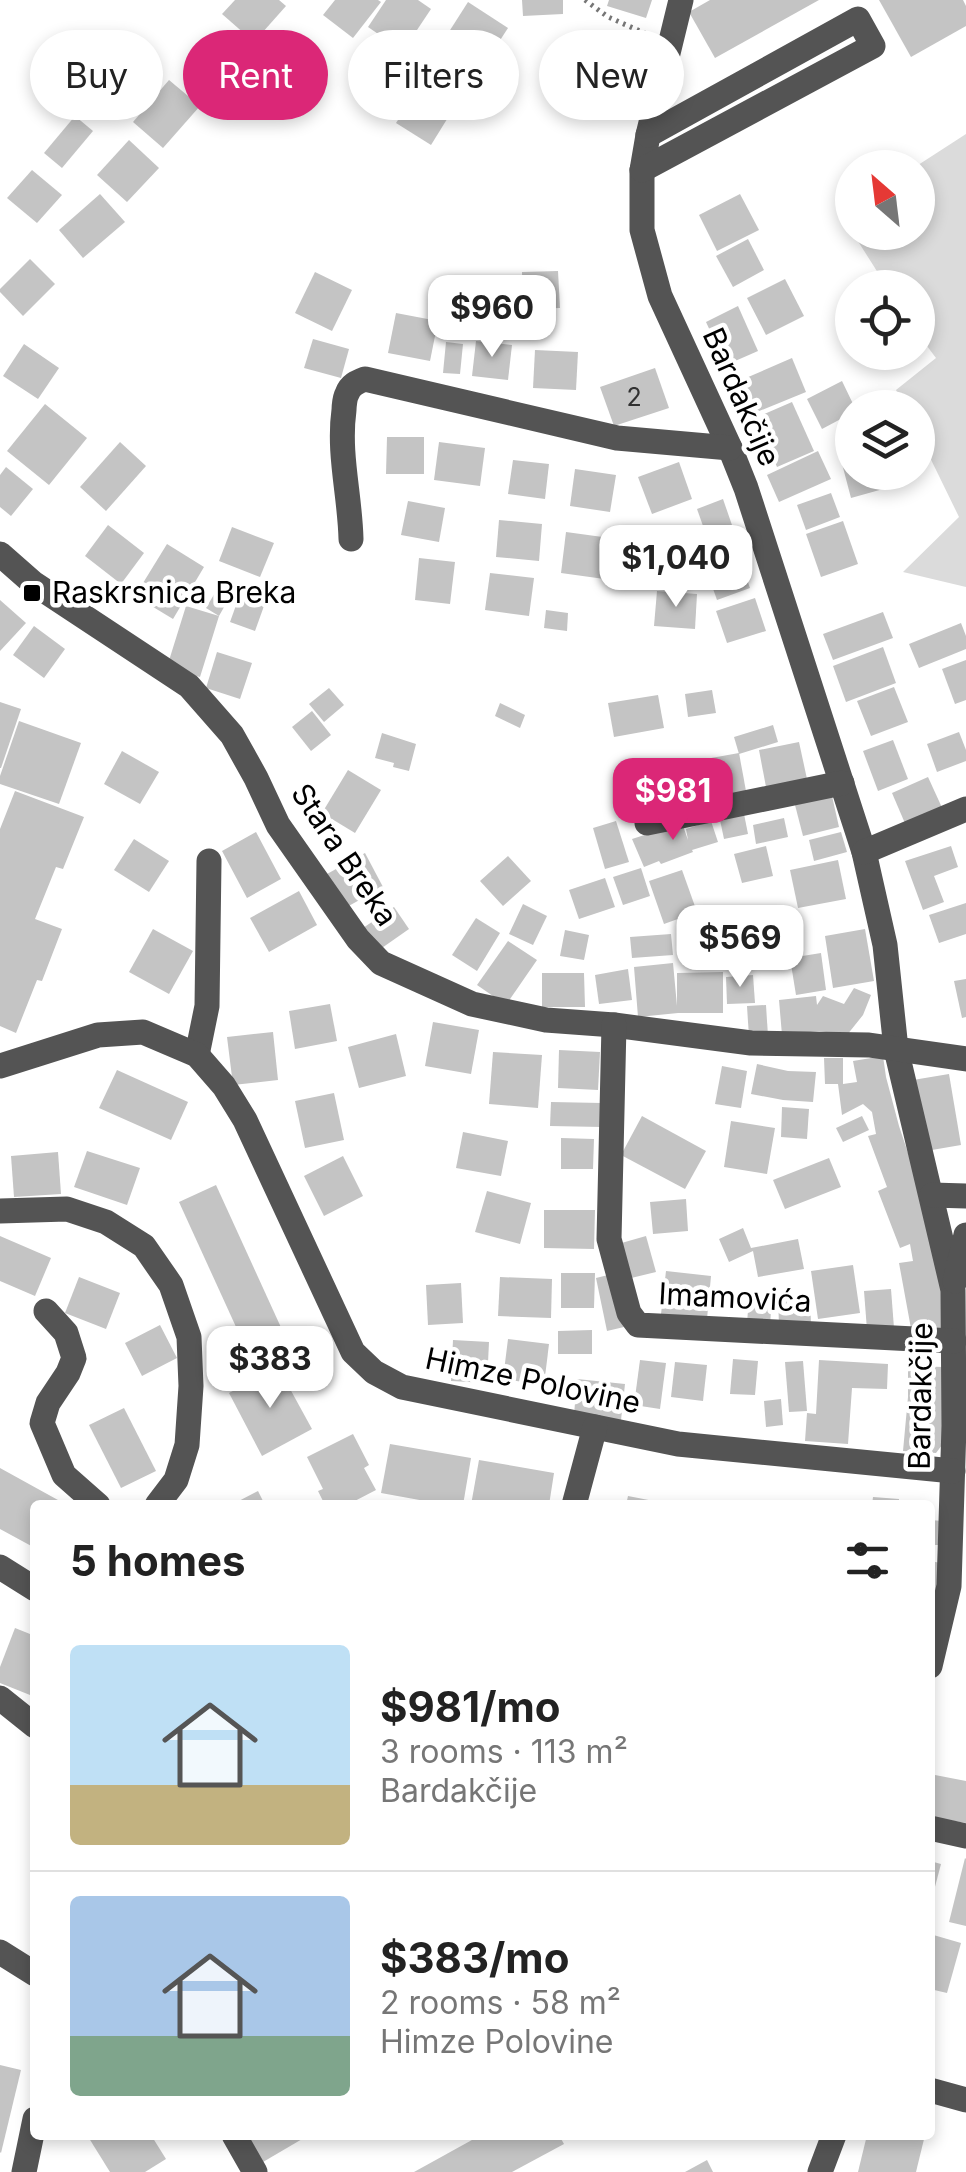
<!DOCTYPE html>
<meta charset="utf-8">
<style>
body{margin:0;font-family:Inter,sans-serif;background:#f2f2f2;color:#222;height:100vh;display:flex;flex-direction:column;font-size:38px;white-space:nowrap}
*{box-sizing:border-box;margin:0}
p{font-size:32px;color:#767676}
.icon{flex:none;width:55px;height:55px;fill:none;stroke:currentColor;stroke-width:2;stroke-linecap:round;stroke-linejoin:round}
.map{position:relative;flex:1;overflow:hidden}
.details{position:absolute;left:30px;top:1500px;width:905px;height:640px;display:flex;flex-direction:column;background:#fff;border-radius:10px;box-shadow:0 5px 15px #0003}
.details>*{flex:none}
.top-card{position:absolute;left:30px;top:30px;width:908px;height:90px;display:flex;gap:20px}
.needle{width:65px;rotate:332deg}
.tools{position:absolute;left:835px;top:150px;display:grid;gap:20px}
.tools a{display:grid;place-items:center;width:100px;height:100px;border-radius:50%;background:#fff;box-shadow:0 5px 15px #0003;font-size:50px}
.price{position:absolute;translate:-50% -85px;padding:0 22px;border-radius:20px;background:#fff;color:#222;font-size:32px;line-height:65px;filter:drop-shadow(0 2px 5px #0008)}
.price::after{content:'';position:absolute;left:50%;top:60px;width:30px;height:22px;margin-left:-15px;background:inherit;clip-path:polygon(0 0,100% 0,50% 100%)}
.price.selected{background:#db2777;color:#fff}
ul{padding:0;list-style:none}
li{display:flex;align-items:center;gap:30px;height:250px;padding:0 40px}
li+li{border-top:2px solid #e0e0e0}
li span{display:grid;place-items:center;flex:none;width:280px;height:200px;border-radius:10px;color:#555}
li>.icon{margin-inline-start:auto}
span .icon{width:120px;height:120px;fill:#fffc;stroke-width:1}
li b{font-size:42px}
h2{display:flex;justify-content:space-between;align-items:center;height:120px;padding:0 40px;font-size:42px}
.pill{padding:0 35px;border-radius:45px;background:#fff;box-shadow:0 5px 15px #0003;font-size:35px;line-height:90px}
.pill.selected{background:#db2777;color:#fff}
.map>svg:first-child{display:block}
.green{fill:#dbdbdb}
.building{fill:#c4c4c4}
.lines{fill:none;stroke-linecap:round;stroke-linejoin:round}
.path{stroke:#767676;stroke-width:5;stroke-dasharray:2.5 5;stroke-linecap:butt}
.minor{stroke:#545454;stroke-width:25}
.poi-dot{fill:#000;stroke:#fff;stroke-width:4}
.labels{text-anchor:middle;stroke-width:9;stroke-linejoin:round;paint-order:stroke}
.number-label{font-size:25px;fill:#313131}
.street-label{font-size:30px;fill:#000;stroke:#fff}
.poi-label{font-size:30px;fill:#000;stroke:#fff;text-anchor:start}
</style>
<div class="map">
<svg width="966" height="2172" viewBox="0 0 966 2172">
<rect width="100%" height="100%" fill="#fff"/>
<path class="green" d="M966 134V587L903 572 959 517 918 433V408L905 407 896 390 936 358 918 334V288L887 287 842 216 852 209V232H918V168L915 167Z"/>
<g class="building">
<path d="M235 0H279L286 6 254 42 222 14Z"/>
<path d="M335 0H378L381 2 353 38 323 15Z"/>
<path d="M386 0H418L431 9 403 51 368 27Z"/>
<path d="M522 0H563V14L523 16Z"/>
<path d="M609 0H652L646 18 607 6Z"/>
<path d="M710 0H819L715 58 689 12Z"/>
<path d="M879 0H963L966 6V26L911 57Z"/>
<path d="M468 2 508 28 478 74 438 49Z"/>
<path d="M384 54 413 73 388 109 360 90Z"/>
<path d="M169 80 200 106 163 148 133 122Z"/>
<path d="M423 81 457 103 431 145 396 123Z"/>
<path d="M75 116 93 131 62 168 44 153Z"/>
<path d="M129 140 159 168 127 202 97 175Z"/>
<path d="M32 170 62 195 37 223 7 198Z"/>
<path d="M100 194 125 222 83 258 59 230Z"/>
<path d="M740 194 759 230 717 251 699 215Z"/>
<path d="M748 239 764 270 733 287 716 256Z"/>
<path d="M30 259 55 284 23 316 0 292V289Z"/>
<path d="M558 271 560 308 523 309 522 272Z"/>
<path d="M315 272 352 290 332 331 295 313Z"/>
<path d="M785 279 804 316 766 335 747 298Z"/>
<path d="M738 306 758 351 726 365 706 322Z"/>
<path d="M396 313 438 321 430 361 388 353Z"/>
<path d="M313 339 349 349 341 378 304 368Z"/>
<path d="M476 341 512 345 508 380 472 376Z"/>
<path d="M446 342 463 344 460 374 443 373Z"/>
<path d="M24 344 59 368 38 399 3 376Z"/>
<path d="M535 350 578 352 576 390 533 388Z"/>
<path d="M792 358 806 392 752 414 739 381Z"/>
<path d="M655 368 669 408 614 426 600 387Z"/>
<path d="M842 381 855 408H852V413L822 429 807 399Z"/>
<path d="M792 402 814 451 777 467 755 418Z"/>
<path d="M45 404 87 438 49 485 7 451Z"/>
<path d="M387 437H424V474H386Z"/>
<path d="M120 442 146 466 106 511 80 487Z"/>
<path d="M439 442 485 448 480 486 434 480Z"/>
<path d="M818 451 831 479 779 502 767 475Z"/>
<path d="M852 456V472H898L901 484 851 498 841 460Z"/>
<path d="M513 460 549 464 545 499 508 494Z"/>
<path d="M679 462 692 499 652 514 638 477Z"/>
<path d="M6 467 33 489 11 516 0 507V475Z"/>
<path d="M575 469 616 475 610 512 570 506Z"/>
<path d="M831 493 840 517 806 530 797 505Z"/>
<path d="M723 499 734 531 708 540 697 509Z"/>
<path d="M408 501 445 508 439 542 401 535Z"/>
<path d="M499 520 542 524 539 561 496 557Z"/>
<path d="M843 521 858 564 821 577 806 534Z"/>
<path d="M108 525 144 553 121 584 85 556Z"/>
<path d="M232 527 274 543 260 577 219 561Z"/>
<path d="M566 532 639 542 633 583 561 573Z"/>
<path d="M167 544 204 567 173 619 135 596Z"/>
<path d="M739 557 750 588 717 600 706 569Z"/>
<path d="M419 558 455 562 450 604 415 600Z"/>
<path d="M490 573 534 578 529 616 485 610Z"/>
<path d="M219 586 232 593 219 616 200 677 167 667 186 606 219 616 206 608Z"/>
<path d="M657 591 697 594 695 629 654 626Z"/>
<path d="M239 597 264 606 255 631 230 622Z"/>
<path d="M755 598 766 631 727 643 716 611Z"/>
<path d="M0 600 26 623 0 651Z"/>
<path d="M546 610 568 613 567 631 544 628Z"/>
<path d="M883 612 893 638 833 660 823 634Z"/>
<path d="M961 623 966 636V649L919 668 909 644Z"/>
<path d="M34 626 65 649 44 678 13 655Z"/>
<path d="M883 647 896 683 846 702 833 666Z"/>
<path d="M217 652 252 663 240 699 206 688Z"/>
<path d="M966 660V700L955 704 942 669Z"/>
<path d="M894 687 908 722 871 736 857 701Z"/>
<path d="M329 688 344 705 324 722 309 704Z"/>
<path d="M712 690 716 713 688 717 685 694Z"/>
<path d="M658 695 664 728 614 737 608 703Z"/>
<path d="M0 702 21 709 1 768H0Z"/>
<path d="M500 703 525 715 520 728 495 716Z"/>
<path d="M312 711 331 735 311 751 292 727Z"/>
<path d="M19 721 81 743 59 804 0 784V776Z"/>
<path d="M773 725 778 742 739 754 734 737Z"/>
<path d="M959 732 966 750V761L937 772 927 744Z"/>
<path d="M382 733 416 744 409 771 393 767 394 763 375 758Z"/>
<path d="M893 740 908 779 878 791 863 751Z"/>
<path d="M799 742 807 779 766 787 759 750Z"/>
<path d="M122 751 159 772 140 804 104 784Z"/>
<path d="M739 753 746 791 707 799 700 760Z"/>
<path d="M674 767 682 804 643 812 636 775Z"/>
<path d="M348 770 381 790 355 833 322 813Z"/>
<path d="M928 777 944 812 907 828 892 793Z"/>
<path d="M15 791 84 817 63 869 56 867 35 919 62 929 42 981 37 980 16 1033 0 1026V829Z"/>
<path d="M832 796 839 827 803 836 795 805Z"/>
<path d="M744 814 748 834 724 839 720 820Z"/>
<path d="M784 818 788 837 756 844 753 825Z"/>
<path d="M616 821 629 862 605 869 593 828Z"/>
<path d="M711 821 718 842 692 850 693 852 661 864 659 861 644 867 632 839 682 823 688 840 686 829Z"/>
<path d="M256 832 281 879 247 898 222 851Z"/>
<path d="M841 832 847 852 814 861 809 840Z"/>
<path d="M134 839 169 861 149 892 114 870Z"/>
<path d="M766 846 773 876 742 883 734 854Z"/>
<path d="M951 846 958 867 934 876 944 902 923 910 905 861Z"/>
<path d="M365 853 383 887 345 908 327 874Z"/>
<path d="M508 856 531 881 503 906 480 881Z"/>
<path d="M838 860 846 899 798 908 790 870Z"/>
<path d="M641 868 650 896 623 905 613 877Z"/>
<path d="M682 870 697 912 664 924 649 881Z"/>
<path d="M605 878 615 907 579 919 569 890Z"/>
<path d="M299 891 317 925 269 952 250 918Z"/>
<path d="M966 903V934L939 943 929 915Z"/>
<path d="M523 904 547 916 533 945 509 934Z"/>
<path d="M394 907 409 929 379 950 363 928Z"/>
<path d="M476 918 500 933 477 971 452 955Z"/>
<path d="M749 925 787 927 784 967 747 965Z"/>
<path d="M153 929 193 951 169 994 129 972Z"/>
<path d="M865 929 874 981 833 988 825 936Z"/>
<path d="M565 930 589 935 584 960 560 956Z"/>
<path d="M671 934 673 955 632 958 630 937Z"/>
<path d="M508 941 537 960 506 1005 477 985Z"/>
<path d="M821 953 826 990 796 995 790 958Z"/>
<path d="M673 963 677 1006V973L723 972V1013H678L638 1017 634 967Z"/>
<path d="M628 969 632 1000 599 1004 595 975Z"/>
<path d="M542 973H584L585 1007H542Z"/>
<path d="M753 975 755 1003 727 1004 726 977Z"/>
<path d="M966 979V1017L962 1018 954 981Z"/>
<path d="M854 988 871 995 863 1015 847 1035 819 1031 782 1035 779 1000 816 996 817 1005 823 996 844 1004Z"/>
<path d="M330 1004 337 1041 295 1049 289 1011Z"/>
<path d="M766 1005 768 1036 749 1037 747 1006Z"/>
<path d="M433 1022 479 1030 471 1074 425 1066Z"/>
<path d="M273 1032 278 1080 233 1085 227 1037Z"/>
<path d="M396 1034 406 1076 359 1088 348 1047Z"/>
<path d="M559 1050 600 1052 598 1090 558 1088Z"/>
<path d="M493 1052 542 1055 538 1108 489 1104Z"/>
<path d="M883 1056 886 1077 899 1126 916 1177 952 1327 912 1334 899 1263 913 1261 910 1244 900 1248 878 1191 887 1187 868 1136 876 1134 872 1112 863 1104 842 1115 838 1084H825L824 1058H843V1084L857 1082 853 1061Z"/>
<path d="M757 1064 788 1071 816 1072 813 1102 783 1100 751 1094Z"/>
<path d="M722 1066 747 1071 741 1108 715 1104Z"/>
<path d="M117 1070 188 1102 171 1140 99 1108Z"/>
<path d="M949 1074 961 1145 926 1151 913 1080Z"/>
<path d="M334 1093 344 1140 305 1148 295 1101Z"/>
<path d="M551 1102 602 1103V1127L550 1126Z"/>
<path d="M782 1107 809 1109 807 1139 781 1137Z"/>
<path d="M642 1116 706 1151 685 1189 621 1155Z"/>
<path d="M862 1116 869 1130 843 1142 836 1128Z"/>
<path d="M731 1121 775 1128 767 1174 724 1167Z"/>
<path d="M463 1132 508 1141 501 1176 456 1168Z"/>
<path d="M561 1138 594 1139 593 1169H561Z"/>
<path d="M87 1151 140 1168 127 1205 74 1187Z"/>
<path d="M58 1152 61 1194 14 1197 11 1156Z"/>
<path d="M343 1156 363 1196 324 1216 304 1176Z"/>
<path d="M829 1158 841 1187 785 1209 773 1180Z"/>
<path d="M216 1185 284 1334 247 1351 179 1202Z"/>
<path d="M487 1191 531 1203 520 1244 475 1232Z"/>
<path d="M686 1199 688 1231 653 1234 650 1202Z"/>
<path d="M544 1210H595L594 1249 544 1248Z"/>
<path d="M743 1228 751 1248 798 1239 804 1269 758 1277 753 1251 729 1262 719 1239Z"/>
<path d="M0 1236 51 1258 35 1296 0 1281Z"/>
<path d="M646 1236 656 1272 627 1279 618 1244Z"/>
<path d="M853 1265 860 1313 818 1319 811 1271Z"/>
<path d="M666 1271 711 1276 707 1319 661 1314Z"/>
<path d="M561 1273H595L594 1308H561Z"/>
<path d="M612 1274 624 1327 607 1331 596 1278Z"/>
<path d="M79 1277 120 1293 106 1329 65 1313Z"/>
<path d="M500 1277 552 1279 551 1318 498 1316Z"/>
<path d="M461 1283 463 1323 428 1325 426 1285Z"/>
<path d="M891 1289 894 1328 867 1330 864 1291Z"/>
<path d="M810 1294 811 1325 779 1326 778 1295Z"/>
<path d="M749 1296 772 1297 770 1325 747 1324Z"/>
<path d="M160 1325 177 1358 142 1376 125 1343Z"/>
<path d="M592 1330V1354H558V1331Z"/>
<path d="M508 1339 549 1344 544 1385 503 1379Z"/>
<path d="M453 1340 489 1342 487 1383 451 1381Z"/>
<path d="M733 1359 758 1361 755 1395 730 1394Z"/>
<path d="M640 1360 666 1363 660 1409 634 1405Z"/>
<path d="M819 1360 888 1364 887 1389 852 1388 848 1444 805 1441 807 1413 816 1414Z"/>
<path d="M803 1361 807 1411 789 1412 785 1362Z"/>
<path d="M675 1362 707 1365 703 1401 671 1397Z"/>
<path d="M908 1366 944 1367 945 1441 936 1453 903 1451 908 1397Z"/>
<path d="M278 1367 312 1429 262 1456 229 1393Z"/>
<path d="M577 1379 625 1384 621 1420 574 1415Z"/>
<path d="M781 1399 783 1425 766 1427 764 1401Z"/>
<path d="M124 1408 156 1471 121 1488 89 1425Z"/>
<path d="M353 1434 369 1465 364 1468 376 1490 347 1505H325L318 1491 323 1489 307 1457Z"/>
<path d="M390 1444 471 1458 463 1505H447L381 1493Z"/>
<path d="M479 1460 554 1473 549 1505H471Z"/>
<path d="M0 1468 67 1505H35V1548L0 1529Z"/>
<path d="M258 1491 265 1505H231Z"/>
<path d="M628 1496 664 1503V1505H626Z"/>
<path d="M873 1497 899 1499V1505H872Z"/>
<path d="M930 1520 943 1521 941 1545H930Z"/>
<path d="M930 1561 941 1563 934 1604 930 1603Z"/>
<path d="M15 1628 35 1636V1697L0 1683V1667Z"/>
<path d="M935 1775 966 1781V1823L930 1817Z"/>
<path d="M965 1858 966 1859V1926L949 1922Z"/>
<path d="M930 1861 941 1864 931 1902H930Z"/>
<path d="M930 1934 961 1943 947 1993 930 1989Z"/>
<path d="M0 2065 21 2070 1 2153 0 2152Z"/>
<path d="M87 2135H151L166 2159 145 2172H110Z"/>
<path d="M247 2135H309L263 2162Z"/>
<path d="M481 2135H559L564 2144 512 2172H414Z"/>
<path d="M867 2135H925L916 2172H858Z"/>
<path d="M707 2160 713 2172H685Z"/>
</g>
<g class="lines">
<path class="path" d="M585 0 608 17 649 35"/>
<g class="minor">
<path d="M681 0 648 135 642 170V230L660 296 730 448 746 488 864 852 885 945 896 1049 953 1290 954 1426 949 1586 930 1666"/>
<path d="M642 170 873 46 858 19 648 135"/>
<path d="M351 539C350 495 338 454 344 410 344 407 345 396 347 394 350 385 357 382 365 379L617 438 730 448"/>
<path d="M0 554 33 583 189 686 232 735 256 778 278 825 358 939 381 963 472 1004 546 1020 614 1025 751 1043 869 1045 966 1059"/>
<path d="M647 823 842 783"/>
<path d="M864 852 966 809"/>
<path d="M614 1025 609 1239 629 1313 638 1325 954 1341"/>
<path d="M197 1055 207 1006 209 861"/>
<path d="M0 1066 98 1035 143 1032 197 1055 224 1086 245 1120 353 1352 374 1372 402 1387 678 1444 953 1471"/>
<path d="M932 1195 966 1196"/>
<path d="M0 1211 67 1209 106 1222 144 1246 171 1285 189 1337 191 1386 187 1445 176 1480 157 1505"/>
<path d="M955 1281 966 1235"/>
<path d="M46 1311 66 1333 74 1358 68 1373 48 1403 42 1423 64 1475 98 1505"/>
<path d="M574 1505 595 1427"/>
<path d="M0 1567 35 1589"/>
<path d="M0 1698 35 1726"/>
<path d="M930 1828 966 1836"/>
<path d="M0 1952 35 1974"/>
<path d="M930 2090 966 2100"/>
<path d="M234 2135 255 2172"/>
<path d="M24 2172 35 2119"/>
<path d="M820 2172 834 2135"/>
</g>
</g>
<rect class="poi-dot" x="22" y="583" width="20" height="20" rx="5"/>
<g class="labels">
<g class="number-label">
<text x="634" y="406">2</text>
</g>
<g class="street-label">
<text transform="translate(741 397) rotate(66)" y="10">Bardakčije</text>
<text transform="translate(344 855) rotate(56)" y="10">Stara Breka</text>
<text transform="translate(735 1298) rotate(3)" y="10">Imamovića</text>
<text transform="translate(533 1381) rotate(12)" y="10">Himze Polovine</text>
<text transform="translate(921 1396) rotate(-89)" y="10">Bardakčije</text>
</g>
<g class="poi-label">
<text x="52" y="603">Raskrsnica Breka</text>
</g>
</g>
</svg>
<div class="tools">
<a><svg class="needle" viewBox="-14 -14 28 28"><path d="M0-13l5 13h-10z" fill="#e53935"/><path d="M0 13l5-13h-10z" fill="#767676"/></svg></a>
<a><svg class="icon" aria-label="locate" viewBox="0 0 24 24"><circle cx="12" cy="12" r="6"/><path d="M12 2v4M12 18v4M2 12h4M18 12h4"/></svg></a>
<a><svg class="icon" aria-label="layers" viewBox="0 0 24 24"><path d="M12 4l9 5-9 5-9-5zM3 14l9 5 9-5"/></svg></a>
</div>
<b class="price" style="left:492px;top:360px">$960</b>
<b class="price" style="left:676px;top:610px">$1,040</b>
<b class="price selected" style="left:673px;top:843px">$981</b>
<b class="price" style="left:740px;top:990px">$569</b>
<b class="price" style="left:270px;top:1411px">$383</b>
<div class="top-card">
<a class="pill">Buy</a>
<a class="pill selected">Rent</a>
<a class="pill">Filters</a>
<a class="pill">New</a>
</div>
<section class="details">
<h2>5 homes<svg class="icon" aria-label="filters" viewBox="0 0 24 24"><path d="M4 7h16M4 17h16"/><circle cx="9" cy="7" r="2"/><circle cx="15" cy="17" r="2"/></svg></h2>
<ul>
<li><span style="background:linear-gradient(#bfe0f5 70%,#c2b280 0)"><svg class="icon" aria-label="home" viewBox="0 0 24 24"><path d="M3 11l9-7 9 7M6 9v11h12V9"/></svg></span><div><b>$981/mo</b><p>3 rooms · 113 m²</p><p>Bardakčije</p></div></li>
<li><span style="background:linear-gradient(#a9c7e8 70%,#7fa58c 0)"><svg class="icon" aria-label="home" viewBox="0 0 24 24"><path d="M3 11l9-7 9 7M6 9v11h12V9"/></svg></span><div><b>$383/mo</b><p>2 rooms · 58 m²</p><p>Himze Polovine</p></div></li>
</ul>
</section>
</div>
